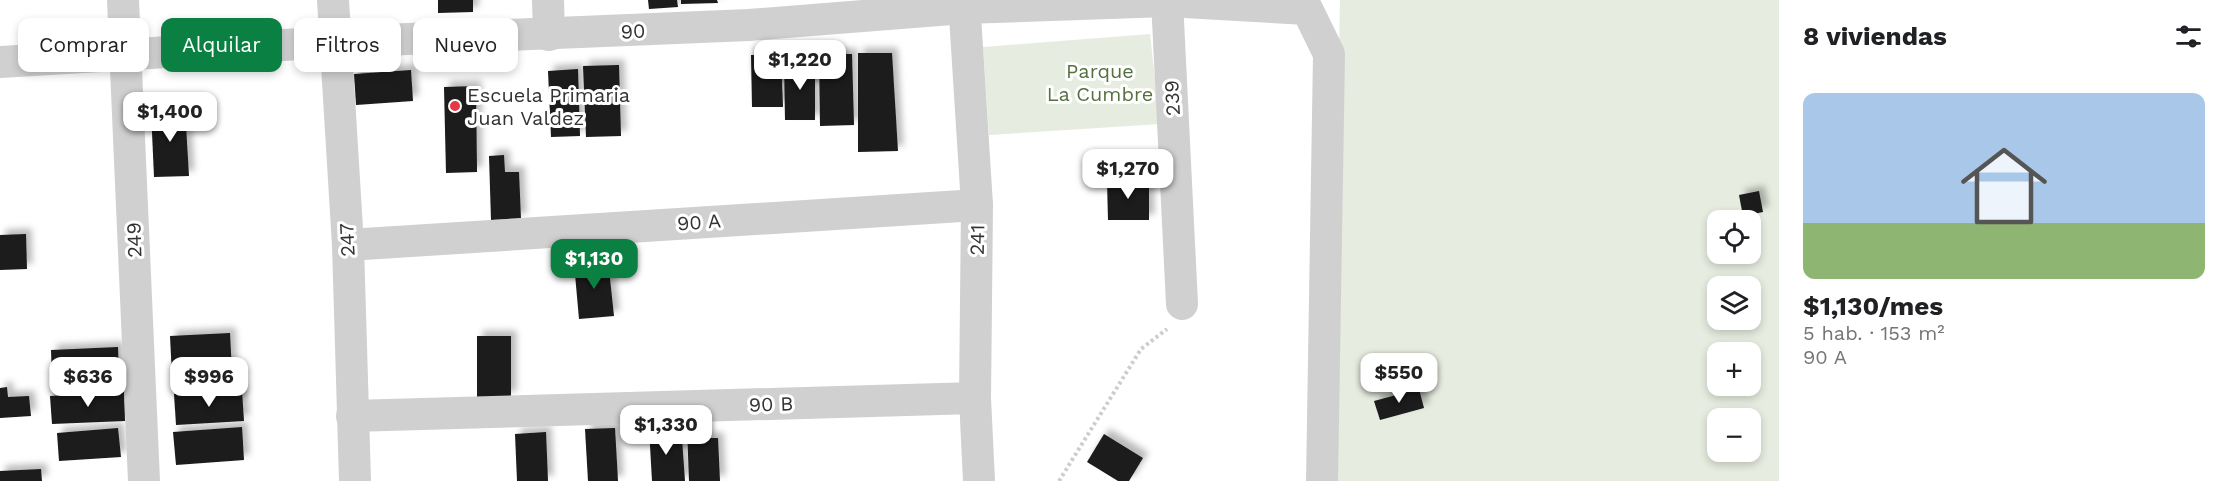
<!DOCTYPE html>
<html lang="es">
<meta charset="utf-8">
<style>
body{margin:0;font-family:"Work Sans",sans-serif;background:#f6f6f6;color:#202124;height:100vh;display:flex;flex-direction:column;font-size:22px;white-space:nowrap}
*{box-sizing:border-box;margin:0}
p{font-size:20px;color:#757577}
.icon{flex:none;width:33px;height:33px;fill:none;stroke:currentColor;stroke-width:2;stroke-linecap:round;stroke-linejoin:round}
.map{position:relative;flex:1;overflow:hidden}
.panel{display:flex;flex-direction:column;background:#fff;width:450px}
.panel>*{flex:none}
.hud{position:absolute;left:18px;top:18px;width:570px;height:54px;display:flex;gap:12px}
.controls{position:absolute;left:1707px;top:210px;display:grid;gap:12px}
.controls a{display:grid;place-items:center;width:54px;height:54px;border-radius:12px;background:#fff;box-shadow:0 3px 9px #0003;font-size:30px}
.price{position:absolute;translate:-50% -51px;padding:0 14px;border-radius:12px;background:#fff;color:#222;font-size:20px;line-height:39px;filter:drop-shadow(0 2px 3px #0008)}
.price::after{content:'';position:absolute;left:50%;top:36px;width:18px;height:14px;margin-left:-9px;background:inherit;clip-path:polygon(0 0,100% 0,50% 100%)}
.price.current{background:#0b8043;color:#fff}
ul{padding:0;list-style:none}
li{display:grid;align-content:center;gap:12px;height:318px;padding:0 24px}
li span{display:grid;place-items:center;height:186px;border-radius:12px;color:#555}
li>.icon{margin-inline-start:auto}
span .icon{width:108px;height:108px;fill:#fffc;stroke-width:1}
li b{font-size:26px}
h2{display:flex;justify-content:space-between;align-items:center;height:72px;padding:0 24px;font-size:26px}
.chip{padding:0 21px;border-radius:12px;background:#fff;box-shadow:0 3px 9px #0003;font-size:21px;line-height:54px}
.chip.current{background:#0b8043;color:#fff}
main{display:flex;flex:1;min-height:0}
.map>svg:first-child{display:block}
.green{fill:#e6ecdf;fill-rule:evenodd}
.building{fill:#1a1a1a;filter:url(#shadow)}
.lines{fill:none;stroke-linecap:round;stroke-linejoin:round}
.path{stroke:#cdcdcd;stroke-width:4;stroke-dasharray:3 3;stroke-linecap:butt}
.minor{stroke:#d0d0d0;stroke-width:32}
.poi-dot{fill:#e63946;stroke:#fff;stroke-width:2}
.labels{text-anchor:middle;stroke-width:6;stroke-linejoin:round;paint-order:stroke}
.street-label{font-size:20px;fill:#333;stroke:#fff}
.park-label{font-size:20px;fill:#56703f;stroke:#fff}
.poi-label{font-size:20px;fill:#333;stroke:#fff;text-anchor:start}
</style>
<main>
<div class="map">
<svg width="1779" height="481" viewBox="0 0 1779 481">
<defs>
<filter id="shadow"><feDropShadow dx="5.5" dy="-5.5" stdDeviation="3" flood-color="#0004"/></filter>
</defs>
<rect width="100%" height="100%" fill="#fff"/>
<g class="green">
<path d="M1340 0H1779V481H1331ZM1718 220H1750V254H1718ZM1718 286H1750V320H1718ZM1718 352H1750V386H1718ZM1718 418H1750V452H1718Z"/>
<path d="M1150 34 1160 124 989 135 983 47Z"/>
</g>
<g class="building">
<path d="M438 0H473V12L438 13Z"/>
<path d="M648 0H677L678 7 649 9Z"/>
<path d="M681 0H717L718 3 681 4Z"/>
<path d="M858 53H892L898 151 858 152Z"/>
<path d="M819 54H852L854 125 820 126Z"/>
<path d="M751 55H781L783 107H752Z"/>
<path d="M784 62H815V120H785Z"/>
<path d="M619 65 621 136 586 137 583 66Z"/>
<path d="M578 69 580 136 551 137 548 71Z"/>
<path d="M411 70 413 101 356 105 354 74Z"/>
<path d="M476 86 477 172 446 173 444 87Z"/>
<path d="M185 109 189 176 154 177 151 110Z"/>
<path d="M504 155 505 172H519L521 219 491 220 489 156Z"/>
<path d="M1107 181H1149V220H1108Z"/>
<path d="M1759 191 1763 212 1743 216 1739 195Z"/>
<path d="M26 234 27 269 0 270V235Z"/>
<path d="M608 260 614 316 579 319 574 263Z"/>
<path d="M230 333 232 373 172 376 170 336Z"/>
<rect x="477" y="336" width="34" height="61"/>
<path d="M118 347 119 378 52 381 51 350Z"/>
<path d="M7 387 8 397 29 396 31 416 0 418V388Z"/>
<path d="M1419 389 1424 408 1380 420 1374 401Z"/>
<path d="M242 391 244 421 176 425 174 394Z"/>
<path d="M124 392 125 421 52 424 50 396Z"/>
<path d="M242 427 244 460 176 465 173 432Z"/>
<path d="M670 427 671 440 682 439 685 481H652L649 428Z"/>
<path d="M687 427H704L705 438H718L720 481H689Z"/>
<path d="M118 428 121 457 59 461 57 433Z"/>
<path d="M615 428 618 481H588L585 429Z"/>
<path d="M546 432 548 481H517L515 434Z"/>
<path d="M1104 434 1143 458 1129 481H1118L1087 462Z"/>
<path d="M41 469 42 481H0V471Z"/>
</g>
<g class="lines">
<path class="path" d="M1059 481 1141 349 1167 329"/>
<g class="minor">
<path d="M123 0 144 481"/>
<path d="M333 0 348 245 355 481"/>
<path d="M548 0 549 35"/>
<path d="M964 0 977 205 975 398 979 481"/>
<path d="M1167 0 1182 304"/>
<path d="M0 62 335 42 749 25 964 8 1167 1 1307 9 1329 54 1322 481"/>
<path d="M348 245 977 205"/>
<path d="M352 416 975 398"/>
</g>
</g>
<circle class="poi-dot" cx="455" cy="106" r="6"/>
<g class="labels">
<g class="street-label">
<text transform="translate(633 31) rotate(-3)" y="7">90</text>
<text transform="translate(1172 98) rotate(-93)" y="7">239</text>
<text transform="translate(699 222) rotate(-4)" y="7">90 A</text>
<text transform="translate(134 240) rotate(-92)" y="7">249</text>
<text transform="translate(347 240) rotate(-93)" y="7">247</text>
<text transform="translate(977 240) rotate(-89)" y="7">241</text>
<text transform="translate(771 404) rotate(-2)" y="7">90 B</text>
</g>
<g class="park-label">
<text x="1100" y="78">Parque<tspan x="1100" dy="23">La Cumbre</tspan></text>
</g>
<g class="poi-label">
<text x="467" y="102">Escuela Primaria<tspan x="467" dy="23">Juan Valdez</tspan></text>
</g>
</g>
</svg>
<div class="controls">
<a><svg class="icon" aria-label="locate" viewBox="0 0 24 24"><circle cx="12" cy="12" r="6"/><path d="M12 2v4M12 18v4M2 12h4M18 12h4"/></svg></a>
<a><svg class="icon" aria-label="layers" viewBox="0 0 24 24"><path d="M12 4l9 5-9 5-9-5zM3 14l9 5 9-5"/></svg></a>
<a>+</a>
<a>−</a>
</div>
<b class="price" style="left:800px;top:91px">$1,220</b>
<b class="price" style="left:170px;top:143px">$1,400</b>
<b class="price" style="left:1128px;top:200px">$1,270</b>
<b class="price current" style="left:594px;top:290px">$1,130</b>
<b class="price" style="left:1399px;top:404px">$550</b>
<b class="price" style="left:88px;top:408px">$636</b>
<b class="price" style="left:209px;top:408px">$996</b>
<b class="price" style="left:666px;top:456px">$1,330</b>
<div class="hud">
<a class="chip">Comprar</a>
<a class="chip current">Alquilar</a>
<a class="chip">Filtros</a>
<a class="chip">Nuevo</a>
</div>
</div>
<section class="panel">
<h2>8 viviendas<svg class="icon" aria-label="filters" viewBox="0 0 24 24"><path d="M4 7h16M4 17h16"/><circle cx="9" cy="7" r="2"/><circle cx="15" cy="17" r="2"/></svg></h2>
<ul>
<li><span style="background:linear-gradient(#a9c7e8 70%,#8fb573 0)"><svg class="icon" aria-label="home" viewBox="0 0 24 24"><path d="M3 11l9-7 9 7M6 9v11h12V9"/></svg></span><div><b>$1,130/mes</b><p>5 hab. · 153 m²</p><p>90 A</p></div></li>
</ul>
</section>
</main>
